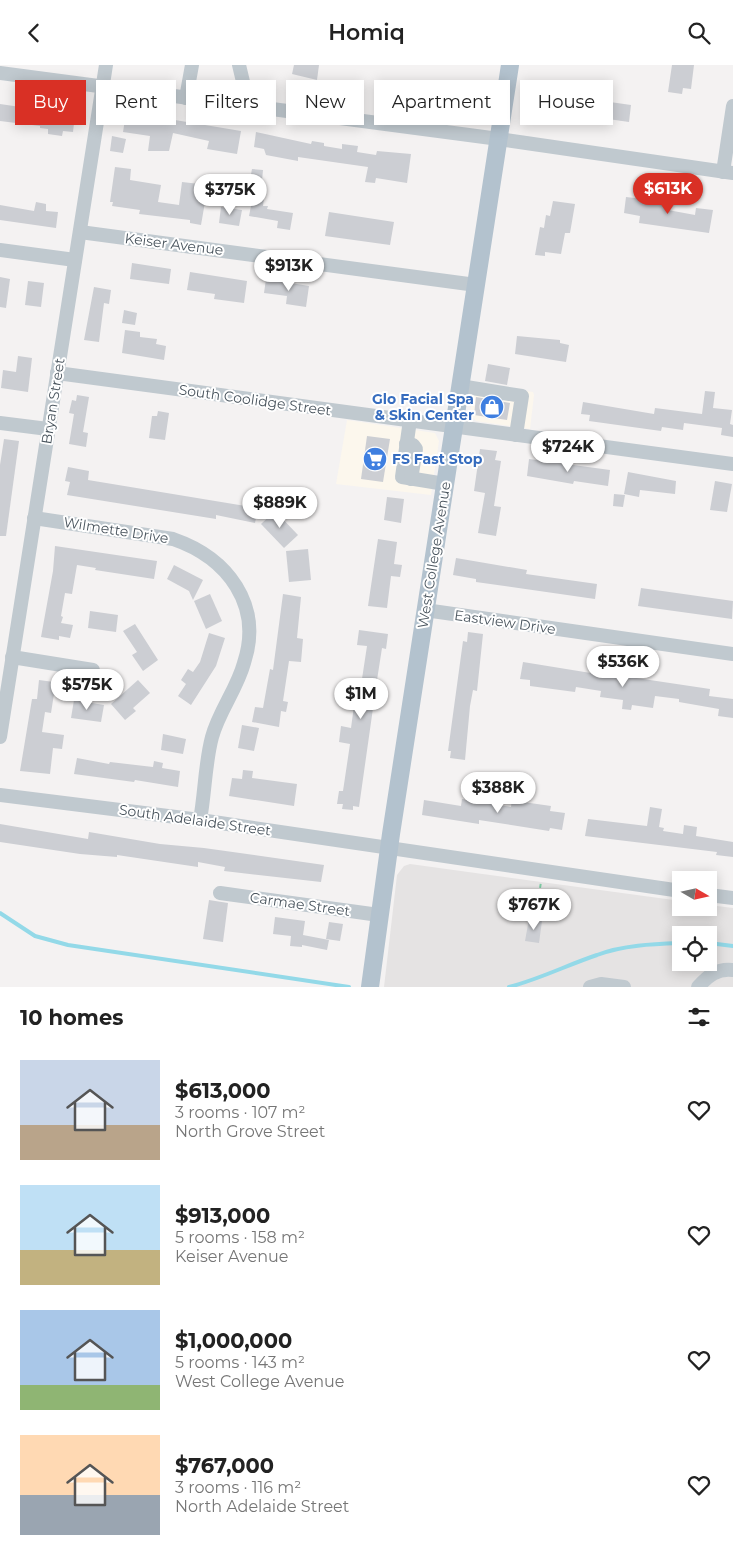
<!DOCTYPE html>
<meta charset="utf-8">
<style>
body{margin:0;font-family:Montserrat,sans-serif;background:#f2f2f2;color:#222;height:100vh;display:flex;flex-direction:column;font-size:19px;white-space:nowrap}
*{box-sizing:border-box;margin:0}
p{font-size:16px;color:#767676}
.icon{flex:none;width:28px;height:28px;fill:none;stroke:currentColor;stroke-width:2;stroke-linecap:round;stroke-linejoin:round}
.map{position:relative;height:922px;overflow:hidden}
.side{display:flex;flex-direction:column;background:#fff;flex:1}
.side>*{flex:none}
.banner{position:absolute;left:15px;top:15px;width:704px;height:45px;display:flex;gap:10px}
.needle{width:32px;rotate:99deg}
.tools{position:absolute;left:672px;top:806px;display:grid;gap:10px}
.tools a{display:grid;place-items:center;width:45px;height:45px;border-radius:0px;background:#fff;box-shadow:0 2px 12px #0003;font-size:25px}
.price{position:absolute;translate:-50% -42px;padding:0 11px;border-radius:18px;background:#fff;color:#222;font-size:16px;line-height:32px;filter:drop-shadow(0 1px 2px #0008)}
.price::after{content:'';position:absolute;left:50%;top:30px;width:15px;height:11px;margin-left:-8px;background:inherit;clip-path:polygon(0 0,100% 0,50% 100%)}
.price.selected{background:#d93025;color:#fff}
ul{padding:0;list-style:none}
li{display:flex;align-items:center;gap:15px;height:125px;padding:0 20px}
li span{display:grid;place-items:center;flex:none;width:140px;height:100px;border-radius:0px;color:#555}
li>.icon{margin-inline-start:auto}
span .icon{width:60px;height:60px;fill:#fffc;stroke-width:1}
li b{font-size:21px}
h2{display:flex;justify-content:space-between;align-items:center;height:60px;padding:0 20px;font-size:21px}
.chip{padding:0 18px;border-radius:0px;background:#fff;box-shadow:0 2px 12px #0003;font-size:18px;line-height:45px}
.chip.selected{background:#d93025;color:#fff}
header{display:flex;justify-content:space-between;align-items:center;height:65px;padding:0 20px;background:#fff;font-size:22px;font-weight:600}
.map>svg:first-child{display:block}
.commercial{fill:#fcf7ed}
.education{fill:#e5e3e3;fill-rule:evenodd}
.lines{fill:none;stroke-linecap:round;stroke-linejoin:round}
.stream{stroke:#93d9e8;stroke-width:4}
.building{fill:#ccced3}
.path{stroke:#7dcaa2;stroke-width:2;stroke-dasharray:4 2.5;stroke-linecap:butt}
.minor{stroke:#c0c9cf;stroke-width:14}
.major{stroke:#b3c2ce;stroke-width:18}
.labels{text-anchor:middle;stroke-width:4;stroke-linejoin:round;paint-order:stroke}
.street-label{font-size:14px;fill:#4a555e;stroke:#fff}
.shop-label{font-size:14px;font-weight:bold;fill:#366cbe;stroke:#fff;text-anchor:end}
</style>
<header><svg class="icon" aria-label="back" viewBox="0 0 24 24"><path d="M15 5l-7 7 7 7"/></svg>Homiq<svg class="icon" aria-label="search" viewBox="0 0 24 24"><circle cx="10" cy="10" r="6"/><path d="M15 15l6 6"/></svg></header>
<div class="map">
<svg width="733" height="922" viewBox="0 0 733 922">
<rect width="100%" height="100%" fill="#f4f2f2"/>
<g class="commercial">
<path d="M474 319 533 327 534 330 530 364 476 356 470 348Z"/>
<path d="M347 355 435 368 439 376 431 430 336 419Z"/>
</g>
<path class="education" d="M410 799 681 836V842H709V840L733 843V922H384L397 810 404 801ZM681 870H709V898H681Z"/>
<g class="lines">
<g class="stream">
<path d="M0 848 35 871 68 880 349 922"/>
<path d="M709 878 733 881"/>
<path d="M509 922C540 914 567 900 597 890 623 880 654 879 681 878"/>
</g>
</g>
<g class="building">
<path d="M294 0H319L317 15 292 9Z"/>
<path d="M672 0H694L691 24 683 23 682 29 668 27Z"/>
<path d="M596 35 631 40 629 57 594 52Z"/>
<path d="M0 39 75 50 73 67 63 66 62 71 48 69V64L40 63V61L0 56Z"/>
<path d="M126 48 139 50V53L161 57 162 49 176 51 175 55 241 66 237 89 207 84 209 76 173 68 169 86H148L150 71 123 67Z"/>
<path d="M256 67 311 79 312 76 324 78V81L342 84V79L358 81 357 87 376 90 377 86 411 89 407 118 376 113 375 118 365 117 368 102 298 92V96L266 90 264 84 254 82Z"/>
<path d="M112 71 126 74 123 88 110 86Z"/>
<path d="M115 102 131 104 130 115 161 120 158 137 179 140 182 117 208 120 201 160 190 158V155L139 149 140 145 112 141 113 137H110Z"/>
<path d="M252 104 263 105 262 116 250 115Z"/>
<path d="M253 131 264 133 263 141H268L267 144 293 148 290 165 277 163 278 156 249 151Z"/>
<path d="M626 132 669 137 668 145 695 150 696 143 713 145 709 168 639 158 640 151 624 148Z"/>
<path d="M553 136 575 139 570 168H565L561 189 545 187V191L535 190 540 162 544 163 546 150 550 151Z"/>
<path d="M36 137 46 139V146L58 147 56 163 0 155V140L34 146Z"/>
<path d="M221 142 242 145 239 161 219 158Z"/>
<path d="M329 147 394 157 390 180 325 171Z"/>
<path d="M132 198 171 204 169 219 130 214Z"/>
<path d="M190 207 247 216 244 238 214 234 215 229 187 225Z"/>
<path d="M0 212 10 214 6 243 0 242Z"/>
<path d="M266 214 309 221 306 242 286 239 287 231 264 228Z"/>
<path d="M28 216 44 218 41 242 25 240Z"/>
<path d="M94 222 111 225 109 239 104 238 99 277 84 275Z"/>
<path d="M124 245 137 248 135 260 122 258Z"/>
<path d="M125 265 140 267V272L157 274 156 279 166 281 164 295 122 288Z"/>
<path d="M517 271 560 275V278L569 280 566 297 515 289Z"/>
<path d="M18 291 32 293 28 327 1 323 3 305 16 307Z"/>
<path d="M488 299 510 303 507 320 485 316Z"/>
<path d="M705 326 715 327 713 343 732 345 730 359 733 360V372L721 370 722 363 684 358 683 365 662 362 661 366 589 356 590 350 581 349 583 337 654 349 655 343 702 349Z"/>
<path d="M77 330 89 332 83 367 88 368 86 382 69 379 74 349 69 348 72 335 76 336Z"/>
<path d="M476 332 510 338 507 355 474 350Z"/>
<path d="M158 346 169 348 165 375 149 373 152 351H157Z"/>
<path d="M367 371 390 374 383 417 361 414Z"/>
<path d="M4 374 19 376 6 471H0V400Z"/>
<path d="M480 384 497 386 495 395 501 396 494 441 501 442 496 471 478 468 485 428 474 426Z"/>
<path d="M529 394 610 405 608 421 574 416 573 419 527 411Z"/>
<path d="M68 402 89 406 88 415 258 443 255 458 216 450V454L67 430 70 417 65 416Z"/>
<path d="M628 407 676 416 675 429 640 425 639 432 624 429Z"/>
<path d="M715 416 732 419 727 447 710 445Z"/>
<path d="M614 429 625 430 623 442 613 441Z"/>
<path d="M387 432 404 434 401 458 384 455Z"/>
<path d="M275 446 298 470 284 483 261 459Z"/>
<path d="M378 474 397 477 394 499 402 500 400 512 391 511 387 543 368 541Z"/>
<path d="M55 481 157 496 154 514 95 505 96 503 77 500 72 529 65 528 61 551 63 552 61 558 73 560 70 573 59 571V575L41 572 53 506Z"/>
<path d="M308 484 311 515 289 517 286 486Z"/>
<path d="M456 493 527 505 526 509 597 519 595 534 476 517V514L453 510Z"/>
<path d="M174 500 203 515 193 535 189 526 167 514Z"/>
<path d="M641 523 733 536 732 554 638 541Z"/>
<path d="M210 529 222 556 206 564 194 536Z"/>
<path d="M283 529 301 532 297 573 303 574 301 597 289 596 283 636 288 637 286 647 281 646 279 662 252 657 255 642 263 643 270 604 273 605Z"/>
<path d="M90 546 118 550 116 567 88 563Z"/>
<path d="M135 559 158 595 143 606 132 590 137 587 123 566Z"/>
<path d="M359 565 388 569 386 584 382 583 377 615 359 742 353 741V745L342 744 343 739H337L339 726H343L350 679 339 677 341 661 351 663 356 626 360 627 367 581 357 580Z"/>
<path d="M468 567 483 569 477 626 473 625 470 641 465 695 450 693 451 686H448L463 576 467 577Z"/>
<path d="M209 568 225 573 216 601 191 640 178 631 186 619 181 615 188 604 193 607 200 597Z"/>
<path d="M523 597 603 610V608L710 624 709 631 733 634V653L718 651 719 644 679 637V634L655 631 653 643 632 640 631 645 622 644 623 635 600 632 601 626 576 622 575 627 530 621V615L520 614Z"/>
<path d="M39 615 61 618 59 630 54 629 51 648 45 647 42 667 64 670 62 684 53 683 50 709 20 706 32 634H37Z"/>
<path d="M138 615 150 628 133 643 136 646 125 655 111 639Z"/>
<path d="M74 635 104 640 101 657 71 653Z"/>
<path d="M242 660 259 663 254 686 238 683Z"/>
<path d="M163 669 186 674 183 689 161 685Z"/>
<path d="M77 693 109 699 110 697 153 702 154 696 163 698 162 703 180 706 178 722 135 715 134 717 74 709Z"/>
<path d="M243 705 253 706 252 713 297 719 294 741 229 731 232 713 242 714Z"/>
<path d="M512 733 524 734 523 737 551 741 550 746 565 748 562 765 550 763 549 766 479 755V759L422 750 424 735 461 741 462 734 511 742Z"/>
<path d="M650 742 662 744 659 762 664 763 663 766 683 769 684 760 697 762 696 771 733 777V792L716 790 717 787 585 771 588 754 647 761Z"/>
<path d="M0 759 88 774 89 767 160 779 204 783 324 800 321 817 224 806 225 802 198 797V802L117 790V792L80 789 0 777Z"/>
<path d="M209 835 228 838 223 877 203 874Z"/>
<path d="M275 852 305 856 303 870 329 875 327 885 302 880V882L290 881 291 871 273 869Z"/>
<path d="M529 854 542 856 539 878 525 876Z"/>
<path d="M329 857 343 859 340 876 326 874Z"/>
</g>
<g class="lines">
<path class="path" d="M535 855 541 817"/>
<g class="minor">
<path d="M239 0 249 42"/>
<path d="M0 8 499 74 733 108"/>
<path d="M186 33 192 0"/>
<path d="M723 107 733 41"/>
<path d="M80 167 476 220"/>
<path d="M0 185 75 195"/>
<path d="M57 308 733 399"/>
<path d="M460 321 522 331 516 370"/>
<path d="M410 355 402 412 445 419"/>
<path d="M0 358 48 364"/>
<path d="M406 379 413 380 416 384 411 414"/>
<path d="M34 453 173 474C228 493 263 540 244 598 237 624 219 646 212 672 205 698 205 728 200 755"/>
<path d="M425 545 733 589"/>
<path d="M12 592 93 605"/>
<path d="M0 672 106 0"/>
<path d="M0 730 200 755 681 826"/>
<path d="M220 828 379 850"/>
<path d="M709 830 733 833"/>
<path d="M590 922 601 919 624 922"/>
<path d="M698 922C708 911 717 903 733 905"/>
</g>
<path class="major" d="M370 922 391 769 510 0"/>
</g>
<defs>
<g id="shop-disc" transform="scale(1.25)"><circle r="9.5" fill="#3f7fe0" stroke="#fff"/><path d="M-5-2.5h2.3a2.7 3.5 0 0 1 5.4 0H5L5.5 6h-11ZM-1.5-2.5h3a1.5 2.3 0 0 0-3 0Z" fill="#fff"/></g>
<g id="supermarket-disc" transform="scale(1.25)"><circle r="9.5" fill="#3f7fe0" stroke="#fff"/><path d="M-6-5.5h2.5l.6 2H6L4.5 2H-2.5L-4.4-4H-6ZM-1.5 3.2a1.3 1.3 0 1 0 .1 0ZM3 3.2a1.3 1.3 0 1 0 .1 0Z" fill="#fff"/></g>
</defs>
<g fill-rule="evenodd">
<use href="#shop-disc" x="492" y="342"/>
<use href="#supermarket-disc" x="375" y="394"/>
</g>
<g class="labels">
<g class="street-label">
<text transform="translate(174 179) rotate(7)" y="5">Keiser Avenue</text>
<text transform="translate(255 335) rotate(8)" y="5">South Coolidge Street</text>
<text transform="translate(53 336) rotate(-81)" y="5">Bryan Street</text>
<text transform="translate(116 465) rotate(9)" y="5">Wilmette Drive</text>
<text transform="translate(434 490) rotate(-81)" y="5">West College Avenue</text>
<text transform="translate(505 557) rotate(8)" y="5">Eastview Drive</text>
<text transform="translate(195 755) rotate(8)" y="5">South Adelaide Street</text>
<text transform="translate(300 839) rotate(8)" y="5">Carmae Street</text>
</g>
<g class="shop-label">
<text x="474" y="339">Glo Facial Spa<tspan x="474" dy="16">&amp; Skin Center</tspan></text>
<text x="392" y="399" text-anchor="start">FS Fast Stop</text>
</g>
</g>
</svg>
<div class="tools">
<a><svg class="needle" viewBox="-14 -14 28 28"><path d="M0-13l5 13h-10z" fill="#e53935"/><path d="M0 13l5-13h-10z" fill="#767676"/></svg></a>
<a><svg class="icon" aria-label="locate" viewBox="0 0 24 24"><circle cx="12" cy="12" r="6"/><path d="M12 2v4M12 18v4M2 12h4M18 12h4"/></svg></a>
</div>
<b class="price selected" style="left:668px;top:150px">$613K</b>
<b class="price" style="left:230px;top:151px">$375K</b>
<b class="price" style="left:289px;top:227px">$913K</b>
<b class="price" style="left:568px;top:408px">$724K</b>
<b class="price" style="left:280px;top:464px">$889K</b>
<b class="price" style="left:623px;top:623px">$536K</b>
<b class="price" style="left:87px;top:646px">$575K</b>
<b class="price" style="left:361px;top:655px">$1M</b>
<b class="price" style="left:498px;top:749px">$388K</b>
<b class="price" style="left:534px;top:866px">$767K</b>
<div class="banner">
<a class="chip selected">Buy</a>
<a class="chip">Rent</a>
<a class="chip">Filters</a>
<a class="chip">New</a>
<a class="chip">Apartment</a>
<a class="chip">House</a>
</div>
</div>
<section class="side">
<h2>10 homes<svg class="icon" aria-label="filters" viewBox="0 0 24 24"><path d="M4 7h16M4 17h16"/><circle cx="9" cy="7" r="2"/><circle cx="15" cy="17" r="2"/></svg></h2>
<ul>
<li><span style="background:linear-gradient(#c9d6e8 65%,#b9a48a 0)"><svg class="icon" aria-label="home" viewBox="0 0 24 24"><path d="M3 11l9-7 9 7M6 9v11h12V9"/></svg></span><div><b>$613,000</b><p>3 rooms · 107 m²</p><p>North Grove Street</p></div><svg class="icon" aria-label="heart" viewBox="0 0 24 24"><path d="M12 20l-8-8c-3-5 5-10 8-4 3-6 11-1 8 4z"/></svg></li>
<li><span style="background:linear-gradient(#bfe0f5 65%,#c2b280 0)"><svg class="icon" aria-label="home" viewBox="0 0 24 24"><path d="M3 11l9-7 9 7M6 9v11h12V9"/></svg></span><div><b>$913,000</b><p>5 rooms · 158 m²</p><p>Keiser Avenue</p></div><svg class="icon" aria-label="heart" viewBox="0 0 24 24"><path d="M12 20l-8-8c-3-5 5-10 8-4 3-6 11-1 8 4z"/></svg></li>
<li><span style="background:linear-gradient(#a9c7e8 75%,#8fb573 0)"><svg class="icon" aria-label="home" viewBox="0 0 24 24"><path d="M3 11l9-7 9 7M6 9v11h12V9"/></svg></span><div><b>$1,000,000</b><p>5 rooms · 143 m²</p><p>West College Avenue</p></div><svg class="icon" aria-label="heart" viewBox="0 0 24 24"><path d="M12 20l-8-8c-3-5 5-10 8-4 3-6 11-1 8 4z"/></svg></li>
<li><span style="background:linear-gradient(#ffd9b3 60%,#9aa5b1 0)"><svg class="icon" aria-label="home" viewBox="0 0 24 24"><path d="M3 11l9-7 9 7M6 9v11h12V9"/></svg></span><div><b>$767,000</b><p>3 rooms · 116 m²</p><p>North Adelaide Street</p></div><svg class="icon" aria-label="heart" viewBox="0 0 24 24"><path d="M12 20l-8-8c-3-5 5-10 8-4 3-6 11-1 8 4z"/></svg></li>
</ul>
</section>
